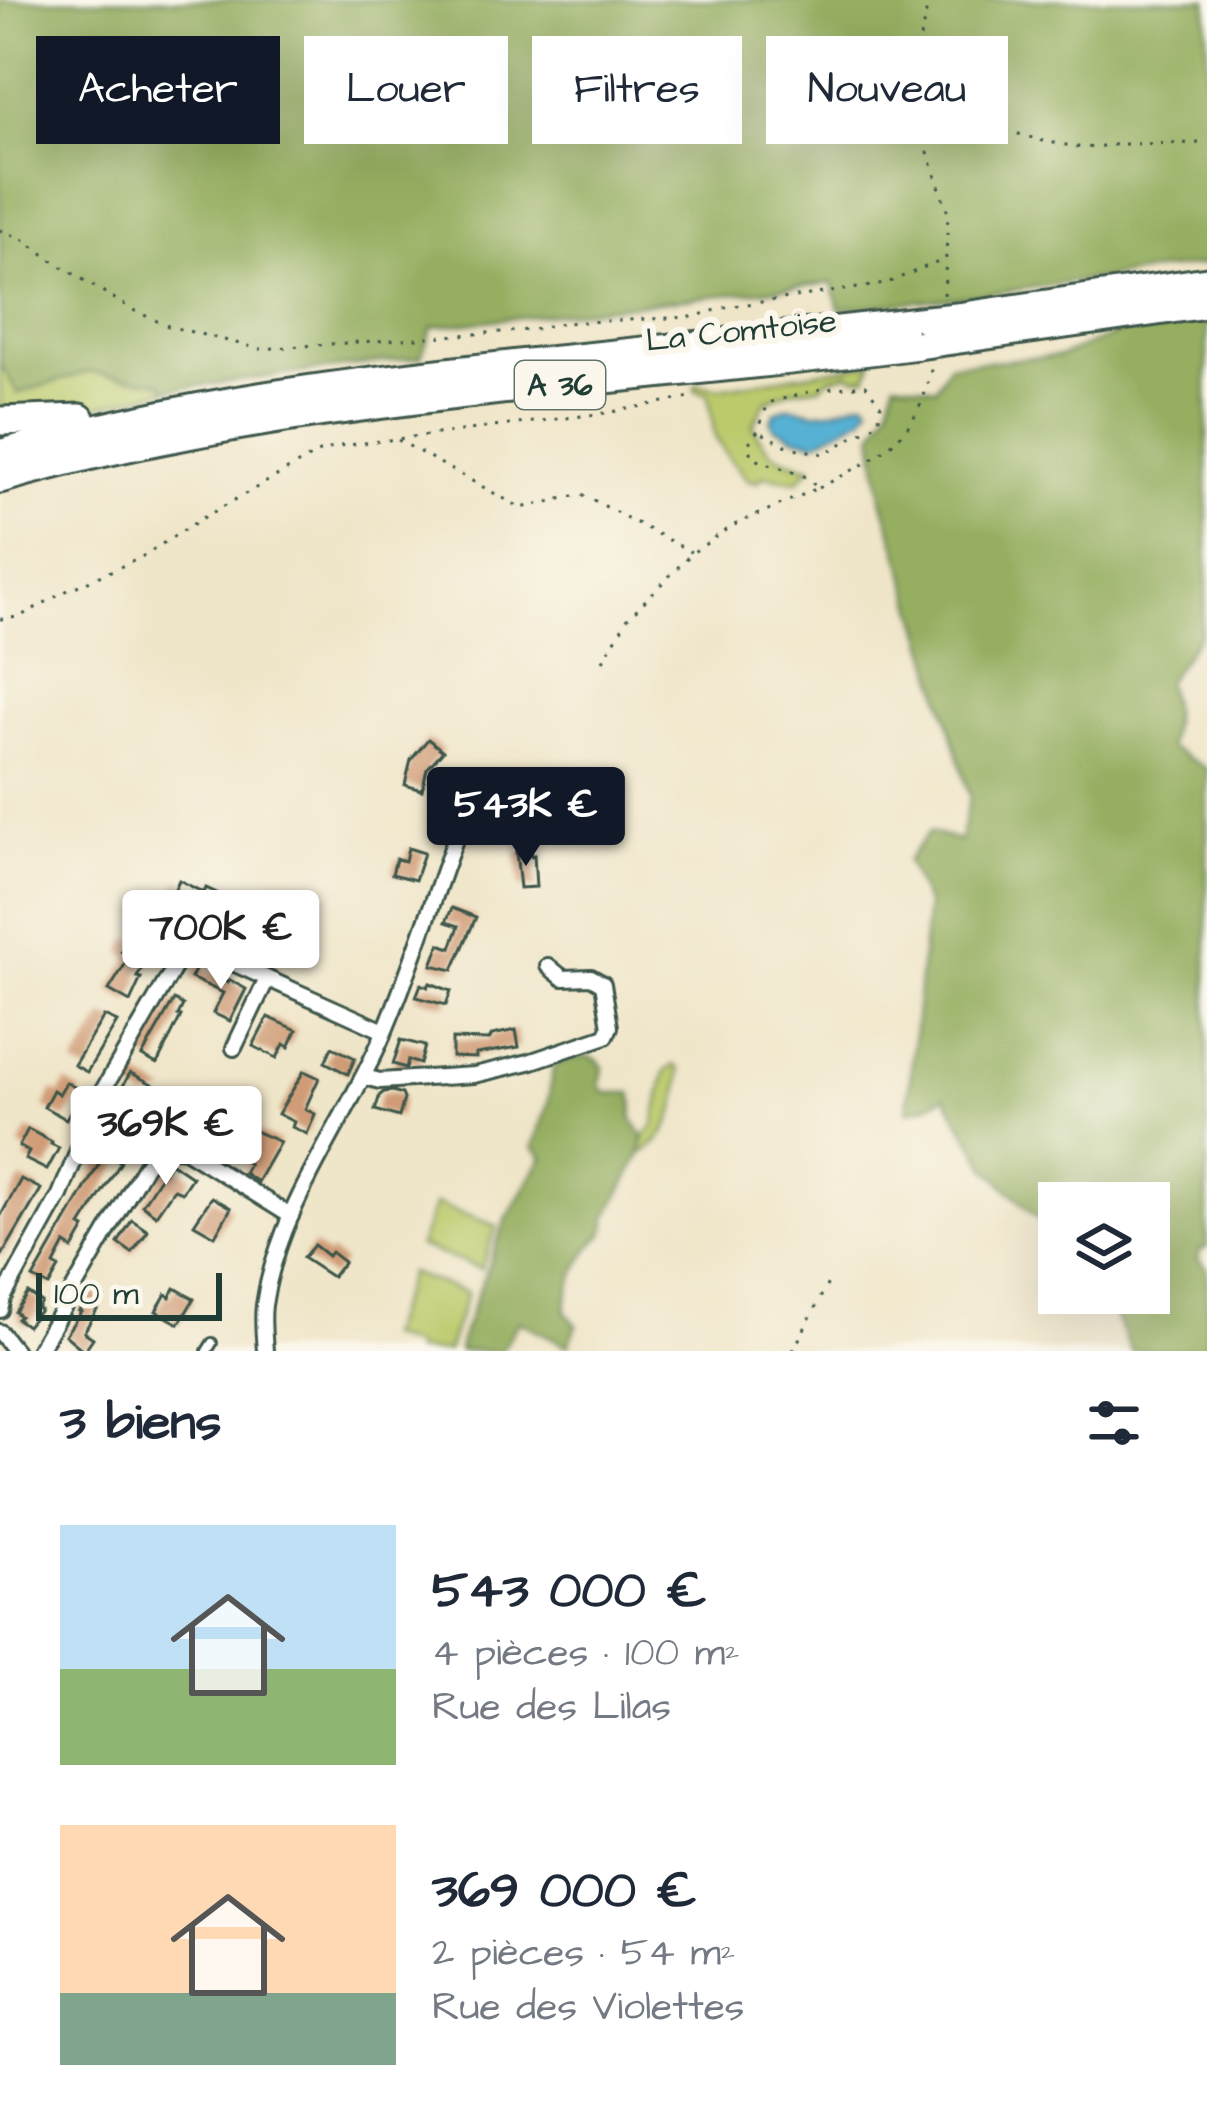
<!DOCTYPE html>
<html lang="fr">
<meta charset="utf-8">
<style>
body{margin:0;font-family:"Architects Daughter",sans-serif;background:#f2f2f3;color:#1f2937;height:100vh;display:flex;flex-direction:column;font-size:45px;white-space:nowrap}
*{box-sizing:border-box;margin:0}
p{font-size:39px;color:#747a83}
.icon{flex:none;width:66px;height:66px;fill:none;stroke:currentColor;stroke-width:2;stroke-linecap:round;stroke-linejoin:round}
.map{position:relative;height:1351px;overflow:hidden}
.panel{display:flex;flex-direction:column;background:#fff;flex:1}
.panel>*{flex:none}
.banner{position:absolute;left:36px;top:36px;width:1137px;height:108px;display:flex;gap:24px}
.fabs{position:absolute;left:1038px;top:1182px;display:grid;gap:24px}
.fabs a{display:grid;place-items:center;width:132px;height:132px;border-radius:0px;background:#fff;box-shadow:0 12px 48px #0002;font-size:60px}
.scale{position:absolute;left:36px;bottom:30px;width:186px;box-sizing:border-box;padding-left:12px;border:6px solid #1f3d34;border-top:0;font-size:33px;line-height:42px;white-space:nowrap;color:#1f3d34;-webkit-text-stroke:9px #fbf7ec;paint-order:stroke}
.price{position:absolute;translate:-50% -102px;padding:0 27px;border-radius:12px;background:#fff;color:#222;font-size:39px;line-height:78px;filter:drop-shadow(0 3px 6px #0008)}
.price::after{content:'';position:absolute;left:50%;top:72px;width:36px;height:27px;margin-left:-18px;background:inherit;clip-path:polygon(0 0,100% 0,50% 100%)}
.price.on{background:#111827;color:#fff}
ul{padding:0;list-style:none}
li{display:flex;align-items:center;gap:36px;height:300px;padding:0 60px}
li span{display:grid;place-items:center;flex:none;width:336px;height:240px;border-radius:0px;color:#555}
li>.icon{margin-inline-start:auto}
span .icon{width:144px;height:144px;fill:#fffc;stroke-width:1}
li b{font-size:51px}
h2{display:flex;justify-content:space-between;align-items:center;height:144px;padding:0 60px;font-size:51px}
.tag{padding:0 42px;border-radius:0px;background:#fff;box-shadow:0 12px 48px #0002;font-size:42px;line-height:108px}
.tag.on{background:#111827;color:#fff}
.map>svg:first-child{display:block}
.green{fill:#bcca6c;stroke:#6e8450;stroke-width:3}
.forest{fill:#95ae60;stroke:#5a764a;stroke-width:3}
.water{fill:#56b1d4;stroke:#3a7784;stroke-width:3}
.building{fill:#d09c77}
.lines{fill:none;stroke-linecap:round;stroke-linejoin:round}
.lane-casing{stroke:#3e564a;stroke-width:14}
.street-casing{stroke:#3e564a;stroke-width:20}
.highway-casing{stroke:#3e564a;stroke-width:33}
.path{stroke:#3e564a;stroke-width:3;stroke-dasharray:3 9;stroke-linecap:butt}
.lane{stroke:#fff;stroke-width:8}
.street{stroke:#fff;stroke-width:14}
.highway{stroke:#fff;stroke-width:27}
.highway-bridge-casing{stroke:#3e564a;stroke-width:33;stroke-linecap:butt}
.highway-bridge{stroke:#fff;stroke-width:27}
.labels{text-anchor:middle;stroke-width:12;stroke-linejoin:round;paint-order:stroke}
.shield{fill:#fbf7ec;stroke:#61756b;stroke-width:3}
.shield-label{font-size:30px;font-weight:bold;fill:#1f3d34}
.street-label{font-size:33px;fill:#1f3d34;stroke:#fbf7ec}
</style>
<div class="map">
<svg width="1207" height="1351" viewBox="0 0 1207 1351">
<rect width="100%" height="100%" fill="#fbf7ec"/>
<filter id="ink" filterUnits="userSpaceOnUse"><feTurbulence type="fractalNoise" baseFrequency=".00833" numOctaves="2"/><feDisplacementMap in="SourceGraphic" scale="24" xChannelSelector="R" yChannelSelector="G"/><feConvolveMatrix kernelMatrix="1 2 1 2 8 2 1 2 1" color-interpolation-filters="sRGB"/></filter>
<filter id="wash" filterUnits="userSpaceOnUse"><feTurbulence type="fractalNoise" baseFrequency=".004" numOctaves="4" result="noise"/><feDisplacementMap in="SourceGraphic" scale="48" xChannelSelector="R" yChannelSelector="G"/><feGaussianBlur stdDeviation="2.7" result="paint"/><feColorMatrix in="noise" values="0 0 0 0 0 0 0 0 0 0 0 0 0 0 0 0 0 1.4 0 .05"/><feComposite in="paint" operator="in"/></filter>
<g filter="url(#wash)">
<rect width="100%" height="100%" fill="#efe5c8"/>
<g class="green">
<path d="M872 363 866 377H853L849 373 828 379 821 386 790 390 765 402 753 426C769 458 779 457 811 467L798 481 763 476 758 482 748 480 729 458 715 437 708 394 695 390 696 384 720 388Z"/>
<path d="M0 364 19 393 88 372 162 382 167 390 100 406 18 415 11 437 0 441Z"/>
<path d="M674 1065 680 1070C680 1104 671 1137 641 1154L644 1136 654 1126 665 1072Z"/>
<path d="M435 1204 497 1226 481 1269 419 1246Z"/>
<path d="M409 1273 467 1293 447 1351H414L415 1346 387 1337Z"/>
</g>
<g class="forest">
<path d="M0 0H1207V264L963 297 839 309 832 283 432 327 421 357 167 390 161 382 88 372 18 393 0 364Z"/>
<path d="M1207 322V587L1200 634 1166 682 1173 715 1168 747 1207 769V1248L1200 1250 1198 1260 1207 1268V1351L1189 1348 1186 1351H1131L1105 1293H1149V1203H1059V1256L1040 1258 1046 1227 988 1169 945 1096 926 1106 907 1111 927 905 907 861 929 832 960 841 970 797 926 643 882 499 873 434 889 407 895 381 936 388 949 364 1061 356 1121 332Z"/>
<path d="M587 1056 596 1059 603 1067 600 1085 605 1093H632L634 1101 632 1119 644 1136 641 1154 607 1217C608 1235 598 1237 589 1249 577 1266 565 1293 566 1313L577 1325 568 1346 519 1321 501 1351H459L463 1332 505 1222 543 1157 533 1147 548 1104 553 1068 559 1063Z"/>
</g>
<path class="water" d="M864 400 870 405 863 417 816 442 795 437 774 427 771 421 775 413C796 401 794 410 814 412 828 414 850 404 864 400Z"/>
<g id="blocks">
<g class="building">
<path d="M428 739 443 751 427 769 422 790 405 785 411 760Z"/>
<path d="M408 848 424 853 415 880 392 874 396 859 405 861Z"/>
<path d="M531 851V856L534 855 536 887 520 888 516 852Z"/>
<path d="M179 880 204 893 206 888 260 913 257 920 292 935 285 951 201 920 205 910 186 902 178 918 152 908 165 889 173 893Z"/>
<path d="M452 908 476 917 453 970 432 965 440 944 451 948 459 926 446 922Z"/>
<path d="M129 938 152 950 137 977 141 978 130 1002 109 990 129 958 121 951Z"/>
<path d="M198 964 228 983 230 980 246 989 230 1021 213 1013 223 993 191 978Z"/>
<path d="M430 983 451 991 446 1005 416 997 421 984 428 987Z"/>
<path d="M174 1000 183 1005 178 1015 181 1016 157 1064 142 1056Z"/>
<path d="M104 1016 117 1022 87 1072 74 1065Z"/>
<path d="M268 1017 297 1030 289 1047 284 1044 277 1058 253 1046Z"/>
<path d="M516 1030 519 1047 476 1054V1058L452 1057V1039L489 1040 492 1035Z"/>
<path d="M401 1040 425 1046 420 1064 408 1060 406 1068 393 1064Z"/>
<path d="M332 1047 355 1058 348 1074 325 1062Z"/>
<path d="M304 1071 319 1078 305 1109 315 1114 307 1134 292 1127 294 1122 278 1114Z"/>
<path d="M130 1073 135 1075 167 1092 146 1099 123 1086Z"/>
<path d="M66 1082 81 1091 66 1119 44 1107 53 1090 59 1094Z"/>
<path d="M393 1091 402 1094 404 1099 399 1117 375 1110 380 1095 384 1092Z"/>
<path d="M211 1114 226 1122 223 1127 243 1138 248 1128 280 1142 257 1182 244 1173 249 1164 200 1136Z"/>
<path d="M28 1129 52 1142 51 1144 59 1148 47 1170 25 1159 29 1152 19 1146Z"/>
<path d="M106 1152 121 1162 81 1226 85 1228 73 1249 65 1244 54 1265 59 1268 49 1286 33 1278Z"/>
<path d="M170 1162 192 1177 182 1192 174 1189 156 1215 142 1205Z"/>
<path d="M21 1179 41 1189 0 1259V1217Z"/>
<path d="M212 1197 231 1208 215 1236 194 1224Z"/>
<path d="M132 1220 148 1231 132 1253 118 1243Z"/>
<path d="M314 1245 328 1256 331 1252 344 1262 332 1277 303 1258Z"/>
<path d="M175 1288 194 1299 179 1324 156 1311 166 1294 170 1297Z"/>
<path d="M91 1290 104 1298 84 1332 93 1338 84 1351 65 1335 81 1312 79 1311Z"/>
<path d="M28 1293 41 1302 37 1308 40 1310 27 1326 17 1319 20 1316 15 1312Z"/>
</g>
</g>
</g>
<g filter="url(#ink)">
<use href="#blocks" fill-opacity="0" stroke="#3e564a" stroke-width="3"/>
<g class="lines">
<g class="lane-casing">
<path id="lane" d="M207 1351 212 1343"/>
</g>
<g class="street-casing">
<g id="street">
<path d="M133 918 384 1031"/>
<path d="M234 1048 267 979"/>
<path d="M364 1077 380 1081 474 1075 529 1062 606 1036 610 1027 603 984 591 977 563 978 548 966"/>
<path d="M0 1310 3 1298 60 1195 102 1092 178 961 190 944"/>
<path d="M0 1332 15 1351"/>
<path d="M38 1351 145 1166C157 1151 166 1147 185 1150L291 1216"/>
<path d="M265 1351C264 1336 262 1320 264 1305 279 1206 344 1125 383 1035 412 967 434 896 460 826V805"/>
</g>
</g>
<g class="highway-casing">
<g id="highway">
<path d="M957 317 1207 281"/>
<path d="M953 340 1207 304"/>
<path d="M0 421 80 418"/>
<path d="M0 454C178 402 362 380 547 361 673 348 800 335 927 320"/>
<path d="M0 479C298 394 612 385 918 345"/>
</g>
</g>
<g class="path">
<path d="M929 0 910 80 912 103 948 213 944 296"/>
<path d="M914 104 1043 141 1084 148 1121 144 1207 143"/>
<path d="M0 230 23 239 56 263 133 310 168 326 260 349 530 330 562 323 692 317 727 307 885 284 932 264 946 261"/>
<path d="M398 440 521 508 582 494 691 552"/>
<path d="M819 488C881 455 918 440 932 365"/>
<path d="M0 619 19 617 68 590 140 558 201 519 319 452 340 446 606 413 696 396"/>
<path d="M603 661 627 619 692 553 734 525 818 488 804 476 758 460 748 450 751 437 758 431 768 403 816 390 866 385 881 406 878 423 824 454 789 447 758 431"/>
<path d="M793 1351 829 1281"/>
</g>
<use href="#lane" class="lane"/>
<use href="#street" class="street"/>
<use href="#highway" class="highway"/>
<g class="highway-bridge-casing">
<g id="highway-bridge">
<path d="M927 320 957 317"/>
<path d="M918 345 953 340"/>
</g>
</g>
<use href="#highway-bridge" class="highway-bridge"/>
</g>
</g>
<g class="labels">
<rect class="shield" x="515" y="361" width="90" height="48" rx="9"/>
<g class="shield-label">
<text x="560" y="395">A 36</text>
</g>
<g class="street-label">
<text transform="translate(741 329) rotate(-6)" y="12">La Comtoise</text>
</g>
</g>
</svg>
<div class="fabs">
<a><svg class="icon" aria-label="layers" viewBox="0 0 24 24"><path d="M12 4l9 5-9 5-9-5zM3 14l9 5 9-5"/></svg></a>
</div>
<div class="scale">100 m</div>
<b class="price on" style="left:526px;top:869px">543K €</b>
<b class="price" style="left:221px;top:992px">700K €</b>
<b class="price" style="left:166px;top:1188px">369K €</b>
<div class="banner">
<a class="tag on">Acheter</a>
<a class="tag">Louer</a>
<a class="tag">Filtres</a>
<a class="tag">Nouveau</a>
</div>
</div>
<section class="panel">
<h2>3 biens<svg class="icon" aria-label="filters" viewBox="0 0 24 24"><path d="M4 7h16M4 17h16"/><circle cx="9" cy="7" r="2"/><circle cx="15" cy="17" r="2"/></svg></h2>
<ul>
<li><span style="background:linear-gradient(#bfe0f5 60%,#8fb573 0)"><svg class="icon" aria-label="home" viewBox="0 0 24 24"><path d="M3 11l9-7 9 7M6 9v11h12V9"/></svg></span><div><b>543 000 €</b><p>4 pièces · 100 m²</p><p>Rue des Lilas</p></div></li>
<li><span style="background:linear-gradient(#ffd9b3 70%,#7fa58c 0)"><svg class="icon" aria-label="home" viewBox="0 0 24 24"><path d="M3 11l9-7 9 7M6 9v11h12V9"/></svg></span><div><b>369 000 €</b><p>2 pièces · 54 m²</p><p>Rue des Violettes</p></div></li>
</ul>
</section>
